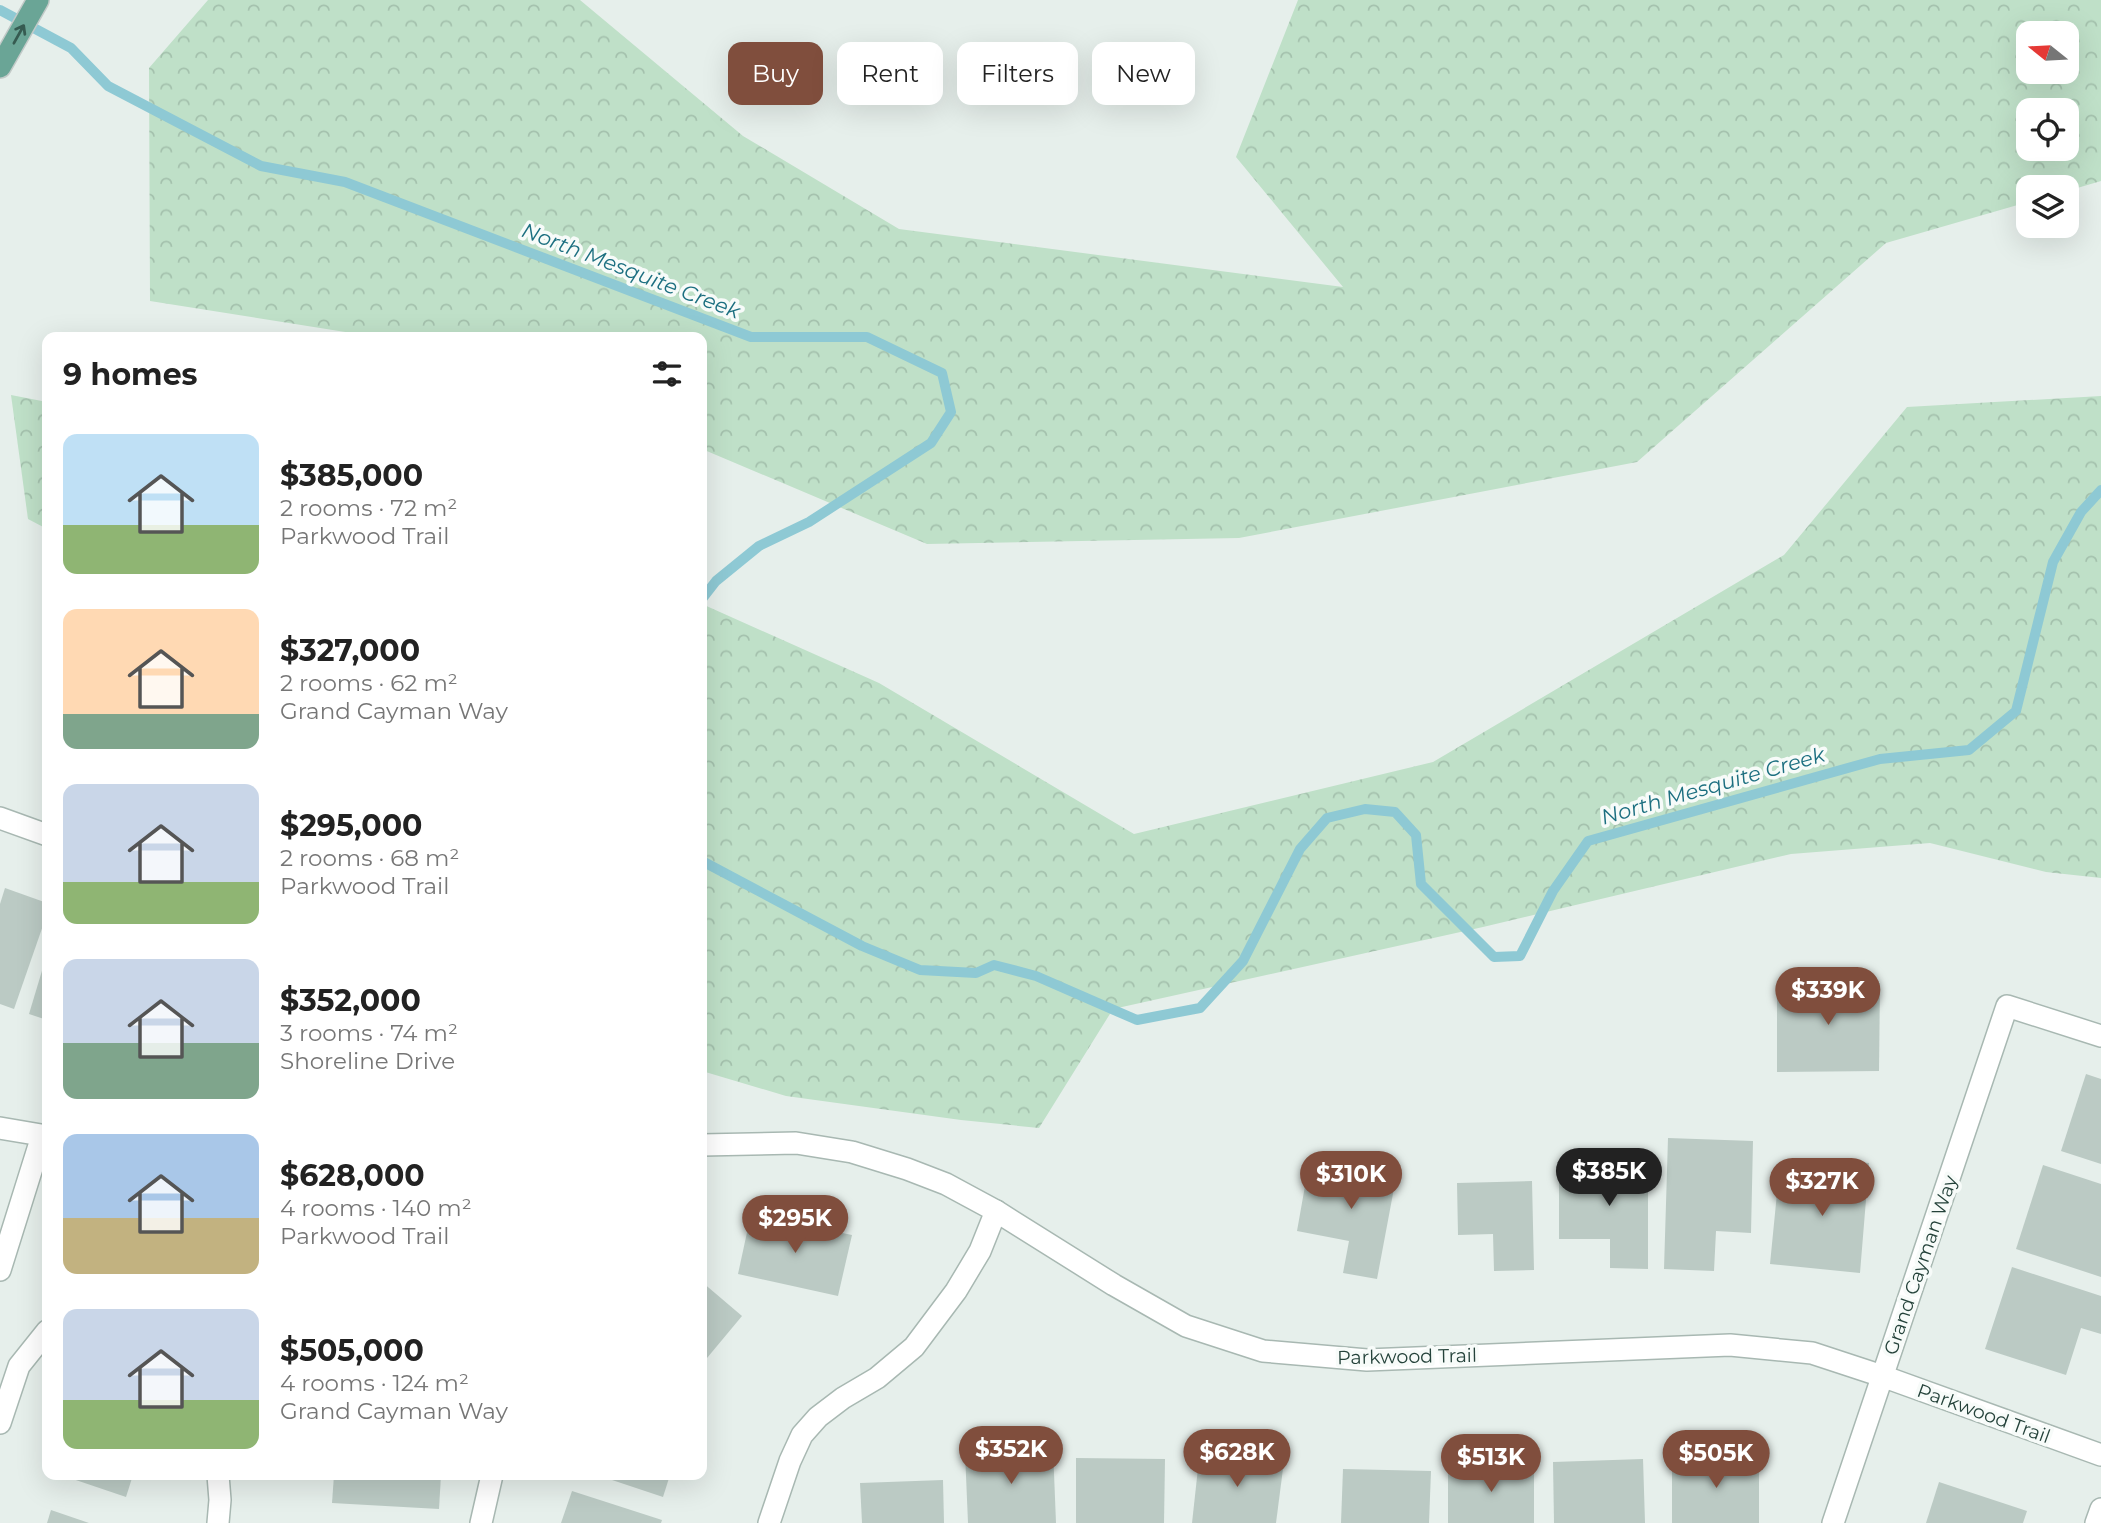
<!DOCTYPE html>
<meta charset="utf-8">
<style>
body{margin:0;font-family:Montserrat,sans-serif;background:#f2f2f2;color:#222;height:100vh;display:flex;flex-direction:column;font-size:26px;white-space:nowrap}
*{box-sizing:border-box;margin:0}
p{font-size:23px;color:#767676}
.icon{flex:none;width:38px;height:38px;fill:none;stroke:currentColor;stroke-width:2;stroke-linecap:round;stroke-linejoin:round}
.map{position:relative;flex:1;overflow:hidden}
.details{position:absolute;left:42px;top:332px;width:665px;height:1148px;display:flex;flex-direction:column;background:#fff;border-radius:14px;box-shadow:0 7px 28px #0002}
.details>*{flex:none}
.hud{position:absolute;left:728px;top:42px;width:665px;height:63px;display:flex;gap:14px}
.needle{width:46px;rotate:288deg}
.tools{position:absolute;left:2016px;top:21px;display:grid;gap:14px}
.tools a{display:grid;place-items:center;width:63px;height:63px;border-radius:14px;background:#fff;box-shadow:0 7px 28px #0002;font-size:35px}
.price{position:absolute;translate:-50% -60px;padding:0 16px;border-radius:24px;background:#804e3d;color:#fff;font-size:23px;line-height:46px;filter:drop-shadow(0 2px 4px #0008)}
.price::after{content:'';position:absolute;left:50%;top:42px;width:21px;height:16px;margin-left:-10px;background:inherit;clip-path:polygon(0 0,100% 0,50% 100%)}
.price.active{background:#222;color:#fff}
ul{padding:0;list-style:none}
li{display:flex;align-items:center;gap:21px;height:175px;padding:0 21px}
li span{display:grid;place-items:center;flex:none;width:196px;height:140px;border-radius:14px;color:#555}
li>.icon{margin-inline-start:auto}
span .icon{width:84px;height:84px;fill:#fffc;stroke-width:1}
li b{font-size:30px}
h2{display:flex;justify-content:space-between;align-items:center;height:84px;padding:0 21px;font-size:30px}
.tag{padding:0 24px;border-radius:14px;background:#fff;box-shadow:0 7px 28px #0002;font-size:24px;line-height:63px}
.tag.active{background:#804e3d;color:#fff}
.map>svg:first-child{display:block}
.forest{fill:url(#forest-crowns);fill-rule:evenodd}
.lines{fill:none;stroke-linecap:round;stroke-linejoin:round}
.stream{stroke:#8ec9d4;stroke-width:10}
.building{fill:#bbcac4}
.minor-casing{stroke:#a8b8b2;stroke-width:24}
.major-casing{stroke:#c2cac8;stroke-width:24}
.minor{stroke:#fff;stroke-width:21}
.major{stroke:#6aa596;stroke-width:21}
.oneway{stroke:#365b51}
.labels{text-anchor:middle;stroke-width:7;stroke-linejoin:round;paint-order:stroke}
.street-label{font-size:19px;fill:#24423a;stroke:#f7fbf9}
.water-label{font-size:21px;font-style:italic;fill:#1c6f80;stroke:#f7fbf9}
</style>
<div class="map">
<svg width="2101" height="1523" viewBox="0 0 2101 1523">
<defs>
<pattern id="forest-crowns" width="20" height="18" patternUnits="userSpaceOnUse" patternTransform="scale(1.75)"><rect width="20" height="18" fill="#bfe0c8"/><path d="M2 6a3 3 0 1 1 6 0M12 15a3 3 0 1 1 6 0" fill="none" stroke="#a4c1ad"/></pattern>
</defs>
<rect width="100%" height="100%" fill="#e6efeb"/>
<g class="forest">
<path d="M208 0H580L743 136 899 229 1343 287 1236 157 1298 0H2101V181L2067 191V187H2028V202L1886 243 1637 462 1239 538 927 544 702 449V338H383L150 301 149 68ZM2028 33H2067V72H2028ZM2028 110H2067V149H2028Z"/>
<path d="M11 395 47 402V529L28 519Z"/>
<path d="M2101 396V878L2046 872 1930 843 1791 854 1483 927 1113 1009 1039 1128 961 1120 786 1096 702 1071V604L879 683 1134 834 1433 762 1784 555 1907 407Z"/>
</g>
<g class="lines">
<g class="stream">
<path d="M0 10 71 48 108 86 261 166 345 182 751 337H867L942 373 951 412 931 443 809 522 759 546 716 581 702 599"/>
<path d="M702 861 862 946 920 970 976 973 994 965 1036 976 1137 1020 1200 1008 1243 961 1300 849 1327 818 1365 809 1395 812 1416 835 1421 884 1494 957 1520 956 1553 891 1588 841 1880 759 1969 750 2016 711 2053 562 2081 512 2101 490"/>
</g>
</g>
<g class="building">
<path d="M5 888 47 903V914L14 1009 0 1004V904Z"/>
<path d="M47 954V1020L29 1014Z"/>
<path d="M1777 983H1880L1879 1071 1777 1072Z"/>
<path d="M2086 1074 2101 1079V1164L2061 1151Z"/>
<path d="M1668 1138 1753 1141 1751 1233 1716 1231 1714 1271 1664 1269Z"/>
<path d="M1595 1156H1648V1269L1610 1268V1239H1559V1174L1595 1173Z"/>
<path d="M1350 1158 1398 1167 1377 1279 1343 1273 1349 1241 1297 1231 1308 1169 1346 1176Z"/>
<path d="M1824 1159 1869 1163 1860 1273 1770 1264 1779 1173 1823 1177Z"/>
<path d="M2043 1165 2101 1184V1277L2016 1249Z"/>
<path d="M1532 1181 1534 1270 1494 1271 1493 1234 1458 1235 1457 1183Z"/>
<path d="M751 1214 852 1235 838 1296 738 1274Z"/>
<path d="M2012 1267 2101 1296V1334L2081 1328 2066 1375 1985 1349Z"/>
<path d="M702 1282 742 1316 702 1364Z"/>
<path d="M1053 1448 1056 1523H968L965 1452Z"/>
<path d="M1200 1450 1284 1461 1276 1523H1192Z"/>
<path d="M1076 1458 1165 1459 1164 1523H1076Z"/>
<rect x="1672" y="1458" width="87" height="65"/>
<path d="M1643 1459 1645 1523H1554L1553 1462Z"/>
<rect x="1448" y="1466" width="86" height="57"/>
<path d="M1343 1469 1431 1471 1429 1523H1341Z"/>
<path d="M61 1475H133L126 1497Z"/>
<path d="M334 1475H441L439 1509 332 1503Z"/>
<path d="M597 1475H670L663 1497Z"/>
<path d="M943 1480 944 1523H862L860 1483Z"/>
<path d="M1939 1482 2027 1511 2023 1523H1926Z"/>
<path d="M572 1491 662 1520 661 1523H561Z"/>
<path d="M51 1510 89 1523H47Z"/>
</g>
<g class="lines">
<g class="minor-casing">
<g id="minor">
<path d="M0 818 47 835"/>
<path d="M0 1128 47 1136"/>
<path d="M702 1145 796 1143 852 1152 907 1169 946 1184 996 1211 1114 1285 1186 1326 1263 1351 1367 1360 1730 1345 1812 1353 1882 1376 2101 1455"/>
<path d="M0 1270 42 1136"/>
<path d="M0 1423 19 1366 47 1331"/>
<path d="M218 1523 220 1500 218 1475"/>
<path d="M481 1523 492 1475"/>
<path d="M769 1523 790 1461 802 1435 818 1417 843 1398 877 1378 914 1347 956 1291 980 1251 996 1211"/>
<path d="M1833 1523 2007 1006 2101 1036"/>
<path d="M2096 1523 2101 1509"/>
</g>
</g>
<g class="major-casing">
<path id="major" d="M0 67 38 0"/>
</g>
<use href="#minor" class="minor"/>
<use href="#major" class="major"/>
</g>
<defs><path id="oneway-shaft" d="M-6 0H5M1.5-3L5.5 0L1.5 3" fill="none" stroke-width="1.6" stroke-linecap="round" stroke-linejoin="round" transform="scale(1.75)"/></defs>
<use class="oneway" href="#oneway-shaft" transform="translate(19 34) rotate(-61)"/>
<g class="labels">
<g class="street-label">
<text transform="translate(1920 1265) rotate(-71)" y="7">Grand Cayman Way</text>
<text transform="translate(1407 1356) rotate(-1)" y="7">Parkwood Trail</text>
<text transform="translate(1984 1413) rotate(20)" y="7">Parkwood Trail</text>
</g>
<g class="water-label">
<text transform="translate(631 271) rotate(21)" y="7">North Mesquite Creek</text>
<text transform="translate(1713 786) rotate(-16)" y="7">North Mesquite Creek</text>
</g>
</g>
</svg>
<div class="tools">
<a><svg class="needle" viewBox="-14 -14 28 28"><path d="M0-13l5 13h-10z" fill="#e53935"/><path d="M0 13l5-13h-10z" fill="#767676"/></svg></a>
<a><svg class="icon" aria-label="locate" viewBox="0 0 24 24"><circle cx="12" cy="12" r="6"/><path d="M12 2v4M12 18v4M2 12h4M18 12h4"/></svg></a>
<a><svg class="icon" aria-label="layers" viewBox="0 0 24 24"><path d="M12 4l9 5-9 5-9-5zM3 14l9 5 9-5"/></svg></a>
</div>
<b class="price" style="left:1828px;top:1027px">$339K</b>
<b class="price active" style="left:1609px;top:1208px">$385K</b>
<b class="price" style="left:1351px;top:1211px">$310K</b>
<b class="price" style="left:1822px;top:1218px">$327K</b>
<b class="price" style="left:795px;top:1255px">$295K</b>
<b class="price" style="left:1011px;top:1486px">$352K</b>
<b class="price" style="left:1237px;top:1489px">$628K</b>
<b class="price" style="left:1716px;top:1490px">$505K</b>
<b class="price" style="left:1491px;top:1494px">$513K</b>
<div class="hud">
<a class="tag active">Buy</a>
<a class="tag">Rent</a>
<a class="tag">Filters</a>
<a class="tag">New</a>
</div>
<section class="details">
<h2>9 homes<svg class="icon" aria-label="filters" viewBox="0 0 24 24"><path d="M4 7h16M4 17h16"/><circle cx="9" cy="7" r="2"/><circle cx="15" cy="17" r="2"/></svg></h2>
<ul>
<li><span style="background:linear-gradient(#bfe0f5 65%,#8fb573 0)"><svg class="icon" aria-label="home" viewBox="0 0 24 24"><path d="M3 11l9-7 9 7M6 9v11h12V9"/></svg></span><div><b>$385,000</b><p>2 rooms · 72 m²</p><p>Parkwood Trail</p></div></li>
<li><span style="background:linear-gradient(#ffd9b3 75%,#7fa58c 0)"><svg class="icon" aria-label="home" viewBox="0 0 24 24"><path d="M3 11l9-7 9 7M6 9v11h12V9"/></svg></span><div><b>$327,000</b><p>2 rooms · 62 m²</p><p>Grand Cayman Way</p></div></li>
<li><span style="background:linear-gradient(#c9d6e8 70%,#8fb573 0)"><svg class="icon" aria-label="home" viewBox="0 0 24 24"><path d="M3 11l9-7 9 7M6 9v11h12V9"/></svg></span><div><b>$295,000</b><p>2 rooms · 68 m²</p><p>Parkwood Trail</p></div></li>
<li><span style="background:linear-gradient(#c9d6e8 60%,#7fa58c 0)"><svg class="icon" aria-label="home" viewBox="0 0 24 24"><path d="M3 11l9-7 9 7M6 9v11h12V9"/></svg></span><div><b>$352,000</b><p>3 rooms · 74 m²</p><p>Shoreline Drive</p></div></li>
<li><span style="background:linear-gradient(#a9c7e8 60%,#c2b280 0)"><svg class="icon" aria-label="home" viewBox="0 0 24 24"><path d="M3 11l9-7 9 7M6 9v11h12V9"/></svg></span><div><b>$628,000</b><p>4 rooms · 140 m²</p><p>Parkwood Trail</p></div></li>
<li><span style="background:linear-gradient(#c9d6e8 65%,#8fb573 0)"><svg class="icon" aria-label="home" viewBox="0 0 24 24"><path d="M3 11l9-7 9 7M6 9v11h12V9"/></svg></span><div><b>$505,000</b><p>4 rooms · 124 m²</p><p>Grand Cayman Way</p></div></li>
</ul>
</section>
</div>
